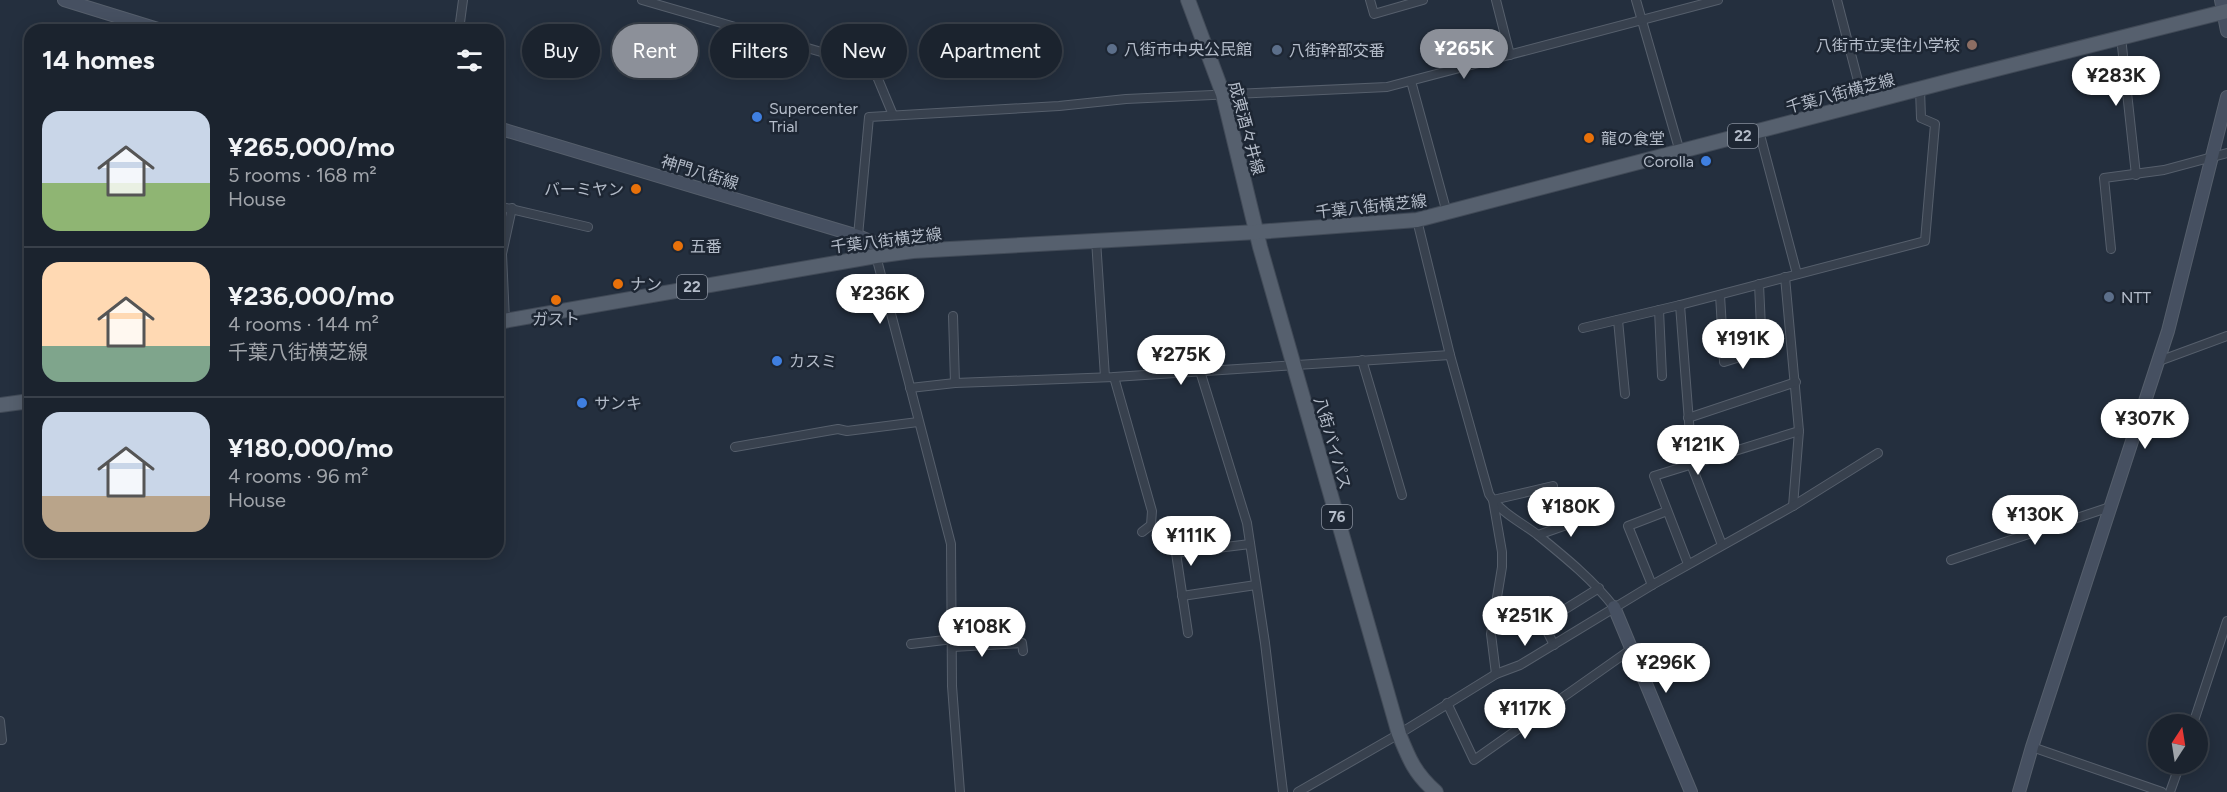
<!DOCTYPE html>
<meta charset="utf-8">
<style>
body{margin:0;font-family:Figtree,"Noto Sans JP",sans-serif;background:#242b36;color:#f1f3f6;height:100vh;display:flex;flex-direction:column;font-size:22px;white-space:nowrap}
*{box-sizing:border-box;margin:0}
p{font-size:20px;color:#a0a4aa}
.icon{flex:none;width:33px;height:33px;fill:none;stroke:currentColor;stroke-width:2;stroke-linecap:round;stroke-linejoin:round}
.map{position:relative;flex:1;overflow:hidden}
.side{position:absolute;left:24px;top:24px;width:480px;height:534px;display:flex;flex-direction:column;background:#1b232e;border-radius:18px;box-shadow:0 3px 15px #0003,0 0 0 2px #39404a}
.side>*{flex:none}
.hud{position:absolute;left:522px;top:24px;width:570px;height:54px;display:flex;gap:12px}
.needle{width:39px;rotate:12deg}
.buttons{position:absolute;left:2148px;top:714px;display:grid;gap:12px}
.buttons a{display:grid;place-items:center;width:60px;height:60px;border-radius:50%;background:#1b232e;box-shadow:0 3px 15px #0003,0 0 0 2px #39404a;font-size:30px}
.price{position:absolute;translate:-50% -51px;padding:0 14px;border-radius:21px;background:#fff;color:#222;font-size:20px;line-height:39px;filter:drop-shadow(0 2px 3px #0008)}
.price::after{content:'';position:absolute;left:50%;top:36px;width:18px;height:14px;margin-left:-9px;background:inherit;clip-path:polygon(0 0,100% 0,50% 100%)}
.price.on{background:#8c9099;color:#fff}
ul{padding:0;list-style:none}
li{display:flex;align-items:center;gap:18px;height:150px;padding:0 18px}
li+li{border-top:2px solid #39404a}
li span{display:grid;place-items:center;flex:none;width:168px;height:120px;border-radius:18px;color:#555}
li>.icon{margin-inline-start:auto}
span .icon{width:72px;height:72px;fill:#fffc;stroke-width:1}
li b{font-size:26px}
h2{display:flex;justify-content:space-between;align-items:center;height:72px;padding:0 18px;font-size:26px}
.chip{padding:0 21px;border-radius:27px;background:#1b232e;box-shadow:0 3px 15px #0003,0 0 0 2px #39404a;font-size:21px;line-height:54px}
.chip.on{background:#8c9099;color:#fff}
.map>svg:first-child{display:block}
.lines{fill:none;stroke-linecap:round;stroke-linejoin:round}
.street-casing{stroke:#565f6c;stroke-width:10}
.secondary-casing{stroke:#565f6c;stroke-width:14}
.primary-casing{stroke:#414a57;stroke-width:16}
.street{stroke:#38414e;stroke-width:8}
.secondary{stroke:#465061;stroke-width:12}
.primary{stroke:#56606e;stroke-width:14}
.education-dot{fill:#8d6e63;stroke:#1d2633;stroke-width:2}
.service-dot{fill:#5c6f8a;stroke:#1d2633;stroke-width:2}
.shop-dot{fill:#3f7fe0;stroke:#1d2633;stroke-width:2}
.food-dot{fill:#e8710a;stroke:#1d2633;stroke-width:2}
.labels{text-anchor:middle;stroke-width:5;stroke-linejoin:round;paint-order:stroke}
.shield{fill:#1d2633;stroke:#878f9c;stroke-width:1.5}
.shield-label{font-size:15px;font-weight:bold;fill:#b4bcc9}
.poi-label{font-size:16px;fill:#b4bcc9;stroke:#1d2633;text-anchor:start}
.street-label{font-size:16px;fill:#b4bcc9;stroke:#1d2633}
</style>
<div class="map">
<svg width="2227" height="792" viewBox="0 0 2227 792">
<rect width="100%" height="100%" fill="#242f3e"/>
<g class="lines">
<g class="street-casing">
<g id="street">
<path d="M642 0 873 67 893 115"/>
<path d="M1370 0 1374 14 1423 0"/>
<path d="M1496 0 1510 55"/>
<path d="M1636 0 1680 152"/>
<path d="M1837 0 1864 104"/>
<path d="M459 30 463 0"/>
<path d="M2121 37 2136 175"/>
<path d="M1411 81 1447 213"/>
<path d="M1759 131 1797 274"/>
<path d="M498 206 588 227"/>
<path d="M1417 220 1450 355 1489 494C1500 513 1523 523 1539 536 1566 558 1593 580 1614 607"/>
<path d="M858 236 869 117 1059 106 1126 99 1387 87 1718 0"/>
<path d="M1096 240 1105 377"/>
<path d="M2111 249 2104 178 2164 170 2227 153"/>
<path d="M876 256 951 544 952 686 960 792"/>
<path d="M1785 277 1799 431 1793 506"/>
<path d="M1720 295 1724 362 1762 350 1759 284"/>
<path d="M1680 305 1690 435"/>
<path d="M1659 310 1662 376"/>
<path d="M953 316 955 383"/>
<path d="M505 320 502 254 512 208"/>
<path d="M1618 320 1625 394"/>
<path d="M1583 328 1680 305 1925 241 1935 124 1921 118 1920 89"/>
<path d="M1362 360 1402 495"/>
<path d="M2159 361 2227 336"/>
<path d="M1200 371 1247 523 1265 643 1283 792"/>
<path d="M1114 377 1152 511 1151 525 1142 532"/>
<path d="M910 388 955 383 1114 377 1450 355"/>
<path d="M1688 418 1796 382"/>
<path d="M735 447 838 429 847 431 918 422"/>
<path d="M1691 464 1722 545"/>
<path d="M1538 535 1595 515"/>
<path d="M1951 560 2110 507"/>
<path d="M1688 564 1654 476 1799 431"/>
<path d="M1652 585 1628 526 1667 511"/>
<path d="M1182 596 1256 585"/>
<path d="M1188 633 1176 553 1250 544"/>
<path d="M911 644 953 639"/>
<path d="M1554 645 1543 623 1599 588"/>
<path d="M953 647 1022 643 1023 651"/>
<path d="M1496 674 1491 634 1502 567V552L1493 500 1553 486"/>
<path d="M1447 703 1474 760 1630 650"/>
<path d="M0 721 2 740H0"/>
<path d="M2193 724 2227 621"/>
<path d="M2032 747 2162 792"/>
<path d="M1298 792 1399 734 1496 674 1520 665 1652 585 1793 506 1878 453"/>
<path d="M2170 792 2180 764"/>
</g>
</g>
<g class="secondary-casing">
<g id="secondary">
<path d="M64 0 161 30"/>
<path d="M2221 0 2227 31"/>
<path d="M498 128 858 236 877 244 887 254"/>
<path d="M1614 607 1691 792"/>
<path d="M2019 792 2032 747 2168 331 2227 97"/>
</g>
</g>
<g class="primary-casing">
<g id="primary">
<path d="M1188 0 1223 94 1260 247 1399 734C1409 759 1415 774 1436 792"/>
<path d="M498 322 876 256 913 251 1257 232 1417 220 1961 78 2227 11"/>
<path d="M0 405 30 401"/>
</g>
</g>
<use href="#street" class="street"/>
<use href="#secondary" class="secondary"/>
<use href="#primary" class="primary"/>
</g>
<circle class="education-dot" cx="1972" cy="45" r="6"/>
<g class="service-dot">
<circle cx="1112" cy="49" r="6"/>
<circle cx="1277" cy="50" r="6"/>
<circle cx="2109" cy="297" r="6"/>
</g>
<g class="shop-dot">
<circle cx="757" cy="117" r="6"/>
<circle cx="1706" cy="161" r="6"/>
<circle cx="777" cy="361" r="6"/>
<circle cx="582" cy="403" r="6"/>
</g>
<g class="food-dot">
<circle cx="1589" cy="138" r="6"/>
<circle cx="636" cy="189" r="6"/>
<circle cx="678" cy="246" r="6"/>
<circle cx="618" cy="284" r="6"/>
<circle cx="556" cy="300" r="6"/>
</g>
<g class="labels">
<g class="shield">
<rect x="1728" y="124" width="30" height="24" rx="4.5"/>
<rect x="677" y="275" width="30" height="24" rx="4.5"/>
<rect x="1322" y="505" width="30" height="24" rx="4.5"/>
</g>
<g class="shield-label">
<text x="1743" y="141">22</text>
<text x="692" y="292">22</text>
<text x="1337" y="522">76</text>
</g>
<g class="poi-label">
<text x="1960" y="51" text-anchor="end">八街市立実住小学校</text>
<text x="1124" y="55">八街市中央公民館</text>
<text x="1289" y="56">八街幹部交番</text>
<text x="769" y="114">Supercenter<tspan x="769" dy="18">Trial</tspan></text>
<text x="1601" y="144">龍の食堂</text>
<text x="1694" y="167" text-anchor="end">Corolla</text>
<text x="624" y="195" text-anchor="end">バーミヤン</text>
<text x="690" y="252">五番</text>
<text x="630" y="290">ナン</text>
<text x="2121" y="303">NTT</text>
<text x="556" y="325" text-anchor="middle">ガスト</text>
<text x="789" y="367">カスミ</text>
<text x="594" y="409">サンキ</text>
</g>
<g class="street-label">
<text transform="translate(1840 93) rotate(-15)" y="6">千葉八街横芝線</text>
<text transform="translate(1247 128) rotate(75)" y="6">成東酒々井線</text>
<text transform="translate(700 172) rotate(17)" y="6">神門八街線</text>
<text transform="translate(1371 206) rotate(-6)" y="6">千葉八街横芝線</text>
<text transform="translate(886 240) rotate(-7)" y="6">千葉八街横芝線</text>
<text transform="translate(1333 443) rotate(74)" y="6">八街バイパス</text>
</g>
</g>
</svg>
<div class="buttons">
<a><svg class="needle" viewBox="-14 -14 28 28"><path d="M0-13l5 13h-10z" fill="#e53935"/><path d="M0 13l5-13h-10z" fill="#a0a4aa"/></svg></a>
</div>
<b class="price on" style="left:1464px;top:80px">¥265K</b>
<b class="price" style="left:2116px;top:107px">¥283K</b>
<b class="price" style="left:880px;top:325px">¥236K</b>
<b class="price" style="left:1743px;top:370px">¥191K</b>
<b class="price" style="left:1181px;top:386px">¥275K</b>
<b class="price" style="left:2145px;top:450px">¥307K</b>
<b class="price" style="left:1698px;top:476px">¥121K</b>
<b class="price" style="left:1571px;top:538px">¥180K</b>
<b class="price" style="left:2035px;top:546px">¥130K</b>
<b class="price" style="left:1191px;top:567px">¥111K</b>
<b class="price" style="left:1525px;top:647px">¥251K</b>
<b class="price" style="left:982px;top:658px">¥108K</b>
<b class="price" style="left:1666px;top:694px">¥296K</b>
<b class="price" style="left:1525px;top:740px">¥117K</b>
<div class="hud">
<a class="chip">Buy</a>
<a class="chip on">Rent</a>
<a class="chip">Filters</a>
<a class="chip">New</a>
<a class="chip">Apartment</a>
</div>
<section class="side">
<h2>14 homes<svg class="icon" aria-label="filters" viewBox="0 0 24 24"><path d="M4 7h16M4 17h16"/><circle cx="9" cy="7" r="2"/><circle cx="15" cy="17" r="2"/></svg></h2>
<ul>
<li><span style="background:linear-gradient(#c9d6e8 60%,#8fb573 0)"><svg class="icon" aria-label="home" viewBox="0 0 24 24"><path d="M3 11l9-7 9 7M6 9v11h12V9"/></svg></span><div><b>¥265,000/mo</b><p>5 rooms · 168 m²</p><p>House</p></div></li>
<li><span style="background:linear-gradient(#ffd9b3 70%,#7fa58c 0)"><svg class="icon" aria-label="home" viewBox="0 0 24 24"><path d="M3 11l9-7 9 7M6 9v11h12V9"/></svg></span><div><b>¥236,000/mo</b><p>4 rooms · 144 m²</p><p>千葉八街横芝線</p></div></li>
<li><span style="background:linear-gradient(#c9d6e8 70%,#b9a48a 0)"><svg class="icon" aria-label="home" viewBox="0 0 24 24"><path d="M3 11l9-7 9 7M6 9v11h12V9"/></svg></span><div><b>¥180,000/mo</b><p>4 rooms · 96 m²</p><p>House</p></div></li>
</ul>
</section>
</div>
